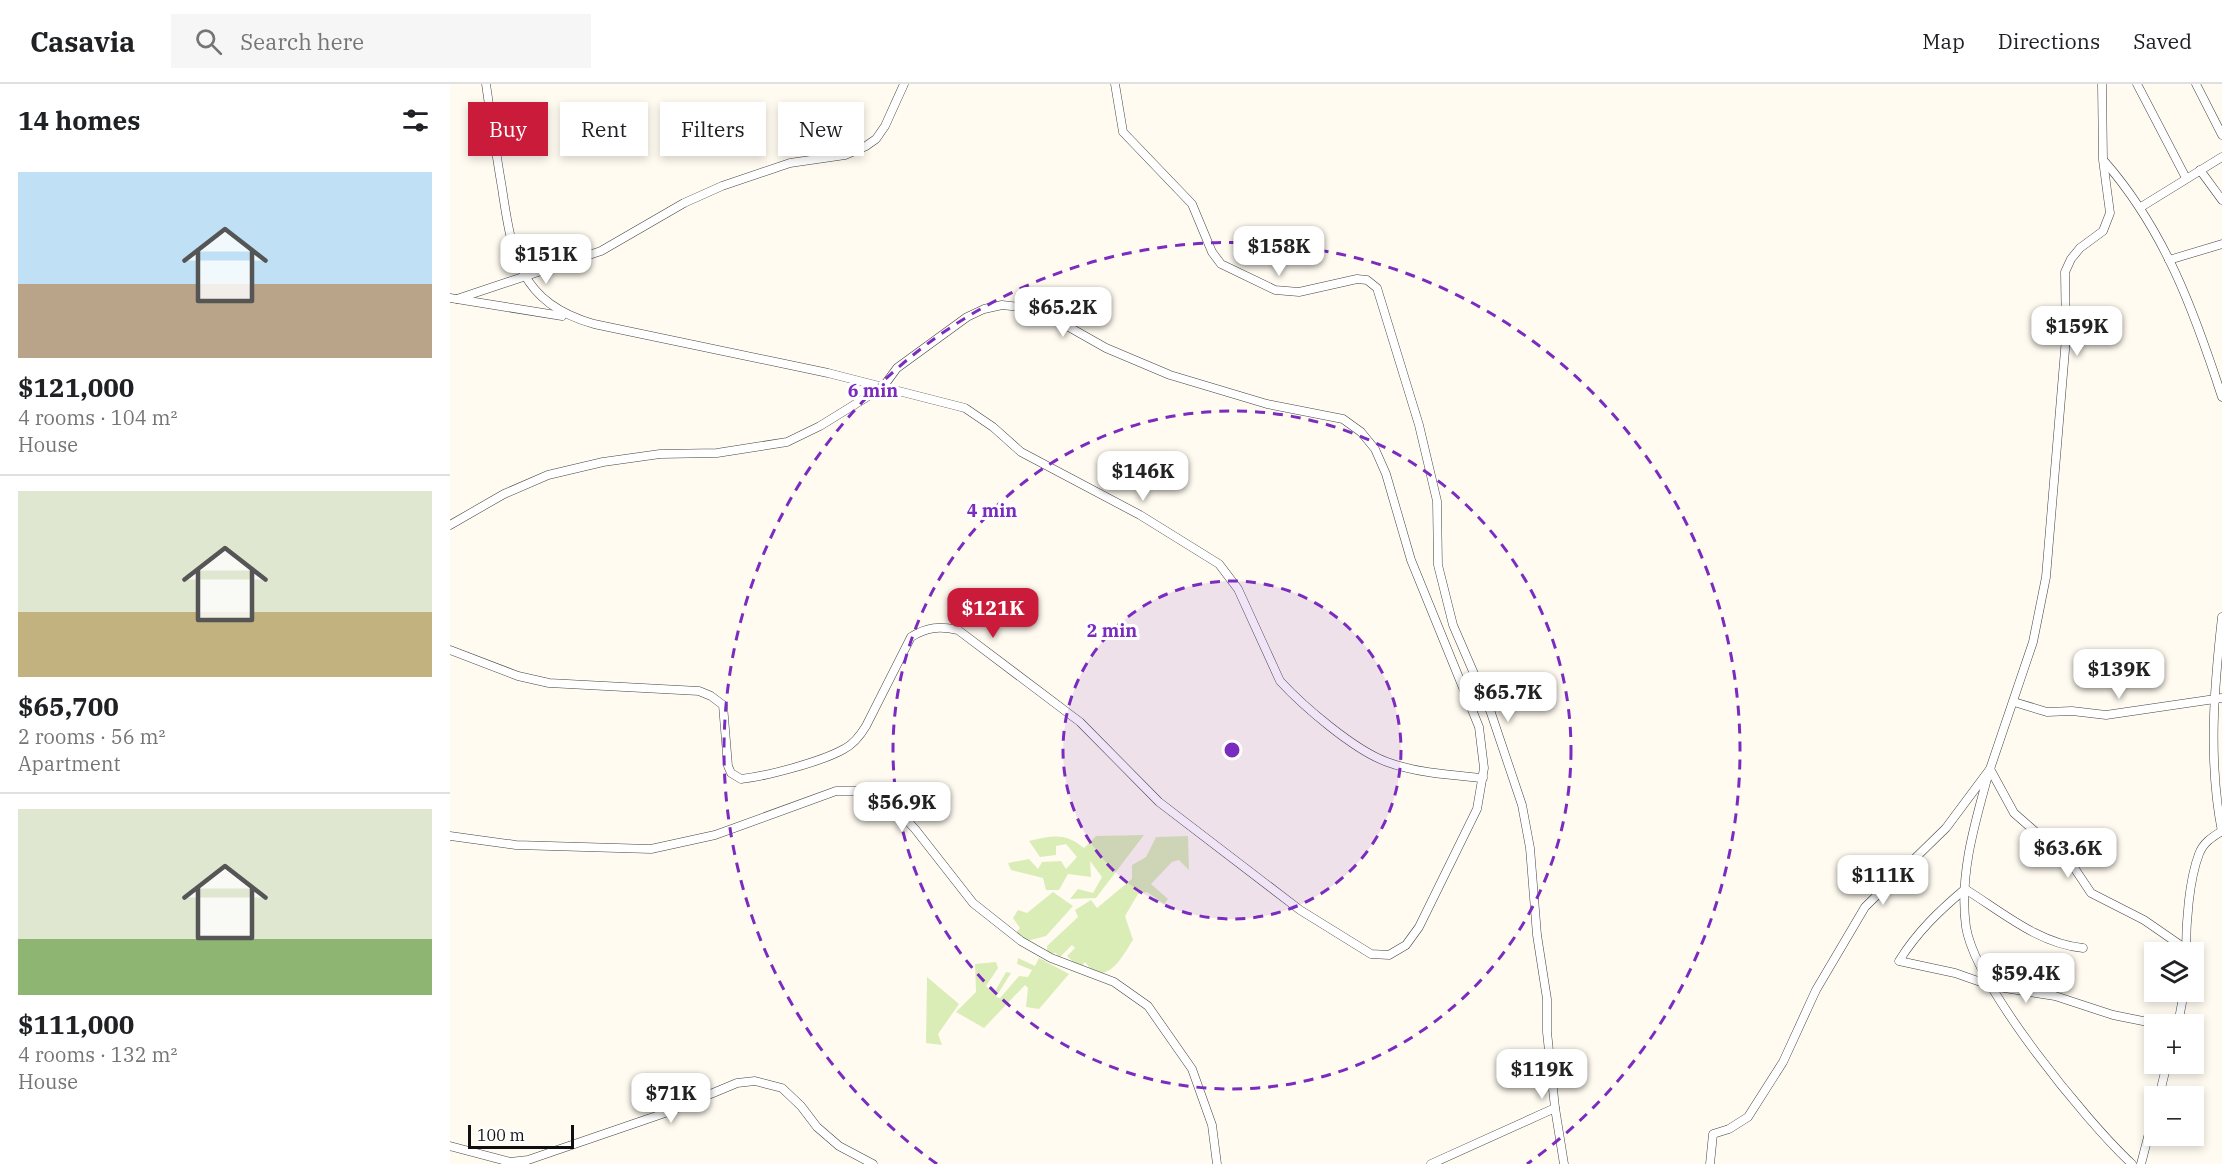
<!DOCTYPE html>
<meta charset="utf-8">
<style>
body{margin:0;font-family:"IBM Plex Serif",serif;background:#f6f6f6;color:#202124;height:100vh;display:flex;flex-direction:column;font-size:22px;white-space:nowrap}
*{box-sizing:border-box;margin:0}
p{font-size:20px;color:#757577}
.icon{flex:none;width:33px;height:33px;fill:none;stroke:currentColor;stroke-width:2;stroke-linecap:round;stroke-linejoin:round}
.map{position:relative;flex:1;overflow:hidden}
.drawer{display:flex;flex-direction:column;background:#fff;width:450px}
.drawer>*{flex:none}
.hud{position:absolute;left:18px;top:18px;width:570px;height:54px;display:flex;gap:12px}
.buttons{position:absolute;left:1694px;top:858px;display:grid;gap:12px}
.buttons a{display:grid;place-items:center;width:60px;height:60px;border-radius:0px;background:#fff;box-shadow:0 3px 9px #0003;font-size:30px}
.scale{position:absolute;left:18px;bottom:15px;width:106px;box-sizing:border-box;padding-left:6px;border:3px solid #0f0f0f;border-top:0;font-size:16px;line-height:21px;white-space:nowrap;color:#0f0f0f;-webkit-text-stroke:4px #fff;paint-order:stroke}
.price{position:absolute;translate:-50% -51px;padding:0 14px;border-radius:12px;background:#fff;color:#222;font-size:20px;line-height:39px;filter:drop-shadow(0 2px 3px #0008)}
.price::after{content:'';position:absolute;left:50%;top:36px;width:18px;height:14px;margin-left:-9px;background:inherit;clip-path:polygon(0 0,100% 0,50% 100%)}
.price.active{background:#ca1c3a;color:#fff}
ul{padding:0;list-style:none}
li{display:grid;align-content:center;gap:12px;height:318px;padding:0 18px}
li+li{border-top:2px solid #e0e0e0}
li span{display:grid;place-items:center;height:186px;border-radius:0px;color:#555}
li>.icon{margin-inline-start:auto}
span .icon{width:108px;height:108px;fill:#fffc;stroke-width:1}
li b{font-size:26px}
h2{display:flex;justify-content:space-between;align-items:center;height:72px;padding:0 18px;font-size:26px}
.tag{padding:0 21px;border-radius:0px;background:#fff;box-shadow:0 3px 9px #0003;font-size:21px;line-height:54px}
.tag.active{background:#ca1c3a;color:#fff}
header{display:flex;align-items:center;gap:36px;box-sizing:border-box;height:84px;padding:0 30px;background:#fff;border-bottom:2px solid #e0e0e0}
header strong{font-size:28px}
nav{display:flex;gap:33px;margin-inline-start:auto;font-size:21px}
.search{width:420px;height:54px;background:#f6f6f6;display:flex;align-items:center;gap:15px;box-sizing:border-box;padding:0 21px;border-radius:0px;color:#757577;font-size:22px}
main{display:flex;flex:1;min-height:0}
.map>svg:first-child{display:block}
.green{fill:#daedb7}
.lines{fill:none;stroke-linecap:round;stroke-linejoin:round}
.street-casing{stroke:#424242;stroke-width:9}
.street{stroke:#fff;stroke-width:8}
.ring{fill:none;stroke:#7b2cbf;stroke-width:3;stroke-dasharray:10 8}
.centre{fill:#7b2cbf;stroke:#fff;stroke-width:3}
.ring-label{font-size:18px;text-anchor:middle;font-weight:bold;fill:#7b2cbf;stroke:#fff;stroke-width:6;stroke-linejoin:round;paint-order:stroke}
</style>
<header>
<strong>Casavia</strong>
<div class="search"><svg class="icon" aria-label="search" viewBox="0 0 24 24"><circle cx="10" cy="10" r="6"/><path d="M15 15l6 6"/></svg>Search here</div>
<nav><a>Map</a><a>Directions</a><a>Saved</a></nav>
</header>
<main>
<section class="drawer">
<h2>14 homes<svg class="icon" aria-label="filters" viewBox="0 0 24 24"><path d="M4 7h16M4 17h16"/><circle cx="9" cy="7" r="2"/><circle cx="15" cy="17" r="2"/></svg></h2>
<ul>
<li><span style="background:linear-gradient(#bfe0f5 60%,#b9a48a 0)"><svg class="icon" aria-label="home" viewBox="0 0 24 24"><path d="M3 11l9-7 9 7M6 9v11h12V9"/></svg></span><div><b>$121,000</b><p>4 rooms · 104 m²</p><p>House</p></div></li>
<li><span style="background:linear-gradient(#dfe7d0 65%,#c2b280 0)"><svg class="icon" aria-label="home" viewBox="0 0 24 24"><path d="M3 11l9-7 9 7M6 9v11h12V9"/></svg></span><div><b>$65,700</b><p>2 rooms · 56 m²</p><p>Apartment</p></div></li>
<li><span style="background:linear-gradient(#dfe7d0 70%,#8fb573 0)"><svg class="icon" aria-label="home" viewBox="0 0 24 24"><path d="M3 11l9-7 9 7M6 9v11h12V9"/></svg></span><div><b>$111,000</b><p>4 rooms · 132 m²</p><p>House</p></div></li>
</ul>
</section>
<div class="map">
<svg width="1772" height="1080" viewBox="0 0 1772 1080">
<rect width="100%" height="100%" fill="#fffbf1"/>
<g class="green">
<path d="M694 751 646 814 620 815 628 805 643 809 652 793 640 777 641 793 618 790 609 806H596L593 794 561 786 558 779 579 775 588 785 592 778 611 777 616 785 627 773 616 760 606 762V771L590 773 579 757C603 752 614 748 634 764L646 752Z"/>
<path d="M738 752 739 786 729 776 722 778 701 800 718 815 714 820 697 808 688 810 675 832 683 856C673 871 665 890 645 890L635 878 630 884 617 872 625 864 622 861 609 874 606 869 597 870V862L628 833 625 826 641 816 647 824 682 795V781L696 773 706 753Z"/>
<path d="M603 808 623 822 596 852 577 857 565 850 570 844 563 834 568 826 577 829Z"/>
<path d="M568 874 585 882 589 874 619 890 589 925 576 923 578 904 575 901 534 944 506 928 526 908 525 880 546 878 548 884 536 902 544 909 556 888 561 889 546 913 550 914 569 892 578 893 582 886 567 880Z"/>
<path d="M477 893 509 920 488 950 492 961 476 959Z"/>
</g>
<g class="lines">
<g class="street-casing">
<g id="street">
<path d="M36 0C41 35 46 69 52 104 62 172 70 219 144 240L378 289 515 324 543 343 571 368 690 431 769 480 788 505 830 597C853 622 904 666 937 678 967 689 1000 691 1033 694"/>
<path d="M665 0 673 48 742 120 762 168 771 180 825 206 849 208 907 195 917 196 927 204 969 341 987 417 988 481 1003 541 1041 629 1072 721 1080 764 1087 851 1097 915V948L1105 1024 1114 1080"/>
<path d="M1687 0 1736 94"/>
<path d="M1746 0 1772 51"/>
<path d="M1655 78C1715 147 1744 227 1772 313"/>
<path d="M1750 86 1772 116"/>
<path d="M1691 123 1772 73"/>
<path d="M1719 176 1772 160"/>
<path d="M0 214 112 232"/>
<path d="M7 215 151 167 234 119 272 102 340 79 395 71 416 62 426 55 435 42 454 0"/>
<path d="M0 441 54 410 98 391 153 378 210 370 267 369 337 358 370 342 433 303 447 284 517 233 534 225 552 221 587 225 656 264 720 291 817 320 893 335 911 348 925 365 936 390 961 476 1029 643 1034 684 1027 725 969 843 956 861 939 871 921 870 850 826 709 718 630 638 508 546C489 542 477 543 461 553L416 642C410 652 404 660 394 665 371 678 317 692 291 695L281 689 278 682 273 621 261 612 249 607 99 599 68 592 0 566"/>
<path d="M1772 533C1764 604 1758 677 1772 748"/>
<path d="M1564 618 1597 628 1622 627 1656 631 1772 614"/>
<path d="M1540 685 1564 729 1621 779 1641 809 1694 836 1736 865"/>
<path d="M1537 695C1524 742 1509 793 1516 843 1526 903 1636 1037 1682 1080"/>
<path d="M0 752 66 761 201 765 265 751 386 707H408L439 717 465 745 523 819 571 857 601 874 664 898 698 922 742 985 762 1041 767 1080"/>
<path d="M1633 864C1589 860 1552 828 1515 805 1489 827 1467 848 1449 877L1505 889 1542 902 1605 912 1663 931 1708 940"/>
<path d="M1736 867C1736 839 1739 796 1749 770 1753 759 1762 753 1772 747"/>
<path d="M1728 940 1734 908"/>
<path d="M1709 1012 1717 980"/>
<path d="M0 1062 60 1078 78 1076 215 1029 287 999 305 997 332 1004 351 1022 367 1043 389 1062 423 1080"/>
<path d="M981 1080 1105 1024"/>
<path d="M1260 1080 1263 1050 1279 1045 1298 1033 1333 978 1366 906 1415 823 1496 744 1540 685 1583 558 1596 493 1616 254 1615 188 1621 175 1630 164 1653 147 1660 129 1653 76 1652 0"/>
<path d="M1691 1080 1704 1030"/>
</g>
</g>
<use href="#street" class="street"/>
</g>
<circle cx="782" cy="666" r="169" fill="#7b2cbf" fill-opacity=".12"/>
<g class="ring">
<circle cx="782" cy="666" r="169"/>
<circle cx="782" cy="666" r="339"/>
<path d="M487 1080A508 508 0 1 1 1077 1080"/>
</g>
<circle cx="782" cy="666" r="9" class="centre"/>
<g class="ring-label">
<text x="423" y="313">6 min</text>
<text x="542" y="433">4 min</text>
<text x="662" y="553">2 min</text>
</g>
</svg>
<div class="buttons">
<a><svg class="icon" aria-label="layers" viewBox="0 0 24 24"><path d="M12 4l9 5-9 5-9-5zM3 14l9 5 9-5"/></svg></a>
<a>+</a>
<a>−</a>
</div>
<div class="scale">100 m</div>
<b class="price" style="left:829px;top:193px">$158K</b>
<b class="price" style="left:96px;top:201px">$151K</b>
<b class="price" style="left:613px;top:254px">$65.2K</b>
<b class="price" style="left:1627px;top:273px">$159K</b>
<b class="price" style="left:693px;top:418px">$146K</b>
<b class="price active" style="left:543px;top:555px">$121K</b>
<b class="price" style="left:1669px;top:616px">$139K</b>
<b class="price" style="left:1058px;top:639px">$65.7K</b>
<b class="price" style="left:452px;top:749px">$56.9K</b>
<b class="price" style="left:1618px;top:795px">$63.6K</b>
<b class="price" style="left:1433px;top:822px">$111K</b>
<b class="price" style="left:1576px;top:920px">$59.4K</b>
<b class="price" style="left:1092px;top:1016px">$119K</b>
<b class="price" style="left:221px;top:1040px">$71K</b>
<div class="hud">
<a class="tag active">Buy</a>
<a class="tag">Rent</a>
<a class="tag">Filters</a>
<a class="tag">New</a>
</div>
</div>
</main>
